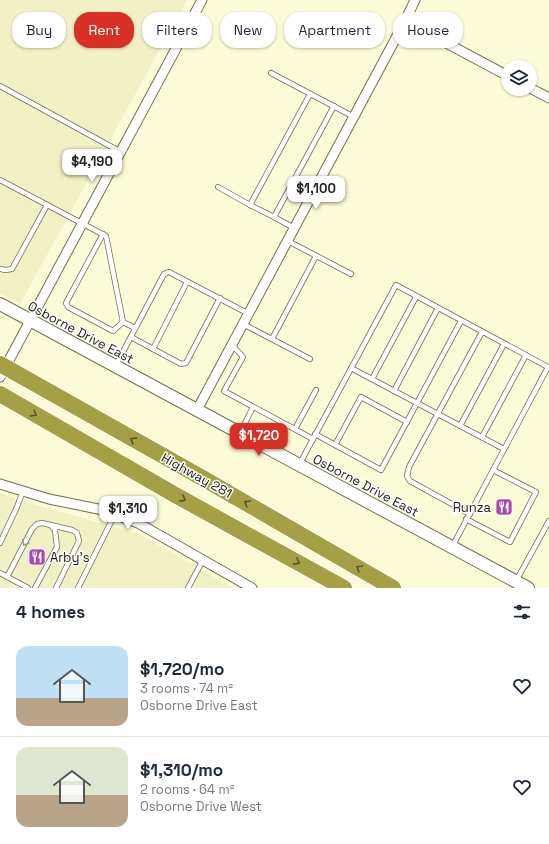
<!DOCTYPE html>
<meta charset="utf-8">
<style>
body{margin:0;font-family:"Space Grotesk",sans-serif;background:#f2f2f3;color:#1f2937;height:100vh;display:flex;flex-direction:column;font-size:15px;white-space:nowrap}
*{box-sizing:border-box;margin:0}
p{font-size:13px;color:#747a83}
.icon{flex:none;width:22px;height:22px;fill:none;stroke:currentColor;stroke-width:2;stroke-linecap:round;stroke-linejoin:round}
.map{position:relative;height:588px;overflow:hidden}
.side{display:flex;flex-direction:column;background:#fff;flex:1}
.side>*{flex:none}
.banner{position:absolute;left:12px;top:12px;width:525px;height:36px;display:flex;gap:8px}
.fabs{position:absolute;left:501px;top:60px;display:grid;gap:8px}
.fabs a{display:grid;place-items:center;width:36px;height:36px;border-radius:50%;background:#fff;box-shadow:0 1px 3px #0004;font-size:20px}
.price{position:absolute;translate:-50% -34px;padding:0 9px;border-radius:8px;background:#fff;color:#222;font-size:13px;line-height:26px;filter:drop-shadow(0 1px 2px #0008)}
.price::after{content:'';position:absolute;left:50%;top:24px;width:12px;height:9px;margin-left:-6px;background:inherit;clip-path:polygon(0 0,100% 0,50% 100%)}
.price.current{background:#d93025;color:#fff}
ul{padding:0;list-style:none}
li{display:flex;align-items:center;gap:12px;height:100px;padding:0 16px}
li+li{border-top:1px solid #e0e1e3}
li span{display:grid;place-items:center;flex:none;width:112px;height:80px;border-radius:12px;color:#555}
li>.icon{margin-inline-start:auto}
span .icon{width:48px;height:48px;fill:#fffc;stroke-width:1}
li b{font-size:17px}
h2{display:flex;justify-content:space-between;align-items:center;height:48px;padding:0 16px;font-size:17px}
.pill{padding:0 14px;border-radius:16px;background:#fff;box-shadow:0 1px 3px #0004;font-size:14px;line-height:36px}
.pill.current{background:#d93025;color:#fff}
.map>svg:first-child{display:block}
.built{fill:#f1f1c5}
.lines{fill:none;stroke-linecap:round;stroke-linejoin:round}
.lane-casing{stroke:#707050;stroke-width:6}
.street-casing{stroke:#707050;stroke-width:11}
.secondary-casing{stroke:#707050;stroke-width:14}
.highway-casing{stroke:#fff;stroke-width:18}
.lane{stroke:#fff;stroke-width:4.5}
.street{stroke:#fff;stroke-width:9}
.secondary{stroke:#fff;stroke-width:12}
.highway{stroke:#a4a043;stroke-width:16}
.oneway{stroke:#575528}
.oneway2{stroke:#9c9c96}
.labels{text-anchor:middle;stroke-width:3;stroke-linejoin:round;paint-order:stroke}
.street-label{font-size:13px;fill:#232316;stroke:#fff}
.poi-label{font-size:13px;fill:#232316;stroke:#fff;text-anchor:end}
</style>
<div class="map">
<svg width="549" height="588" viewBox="0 0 549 588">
<rect width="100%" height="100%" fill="#fcfbd7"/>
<g class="built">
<path d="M0 0H187L20 304 0 293Z"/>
<path d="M0 493 22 501 139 534 233 588H0Z"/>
</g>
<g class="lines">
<g class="lane-casing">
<g id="lane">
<path d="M271 73 354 117"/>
<path d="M0 86 121 152"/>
<path d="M0 180 106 236 123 322 135 328"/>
<path d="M218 187 250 205"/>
<path d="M274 217 250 205 310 94"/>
<path d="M294 228 274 217 334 106"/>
<path d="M103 234 66 303 68 307 113 331 123 322"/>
<path d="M288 241 351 274"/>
<path d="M1 269 5 270 12 269 47 205"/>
<path d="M461 321 417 403 504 449"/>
<path d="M243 324 310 359"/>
<path d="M131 337 181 364 186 363 220 298"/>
<path d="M272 339 316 256"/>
<path d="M232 345 243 357 224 391 313 439"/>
<path d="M153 349 187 282"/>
<path d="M116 365 164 274 169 272 249 314"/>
<path d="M372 379 416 297"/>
<path d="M394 391 438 308"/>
<path d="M460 426 504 344"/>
<path d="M295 429 316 390"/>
<path d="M240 433 253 407"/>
<path d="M315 434 381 470 417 403 351 368"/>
<path d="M482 437 526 355"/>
<path d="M335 445 361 397 407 422"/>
<path d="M299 465 396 285 548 367 452 547"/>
<path d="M470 514 410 481 407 476 409 467 482 332"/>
<path d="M466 519 510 542 536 492 493 470"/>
<path d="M0 543 17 507 23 491"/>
<path d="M0 573 28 588"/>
<path d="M7 577 32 529 37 524 42 523 72 530 77 533 79 541 56 588"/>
<path d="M516 581 549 521"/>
<path d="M35 588 57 547 55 530 52 527"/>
<path d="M78 588 115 514"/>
<path d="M188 588 203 560"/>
</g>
</g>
<g class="street-casing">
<g id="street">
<path d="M405 21 508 76"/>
<path d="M530 88 549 98"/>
<path d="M0 377 202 0"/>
<path d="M197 410 405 21 415 0"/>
<path d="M0 484 49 499 103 510 138 523 252 588"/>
</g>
</g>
<g class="secondary-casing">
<path id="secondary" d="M0 304 528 588"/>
</g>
<g class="highway-casing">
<g id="highway">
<path d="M0 364 206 480 393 588"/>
<path d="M0 394 177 496 344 588"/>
</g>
</g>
<use href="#lane" class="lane"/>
<use href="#street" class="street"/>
<use href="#secondary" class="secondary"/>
<use href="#highway" class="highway"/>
</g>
<defs><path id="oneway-chevron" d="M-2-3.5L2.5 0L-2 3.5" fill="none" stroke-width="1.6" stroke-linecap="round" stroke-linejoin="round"/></defs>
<g class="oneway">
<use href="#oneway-chevron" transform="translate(34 414) rotate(30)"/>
<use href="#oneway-chevron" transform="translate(133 440) rotate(-150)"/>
<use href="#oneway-chevron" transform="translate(183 499) rotate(29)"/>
<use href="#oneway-chevron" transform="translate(247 503) rotate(-150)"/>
<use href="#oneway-chevron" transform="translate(297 562) rotate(29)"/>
<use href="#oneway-chevron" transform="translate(359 568) rotate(-150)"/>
</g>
<use class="oneway2" href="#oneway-chevron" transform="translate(25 543) rotate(118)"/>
<defs>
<g id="restaurant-square" transform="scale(0.9)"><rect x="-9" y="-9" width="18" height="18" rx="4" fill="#a849b1" stroke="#fff"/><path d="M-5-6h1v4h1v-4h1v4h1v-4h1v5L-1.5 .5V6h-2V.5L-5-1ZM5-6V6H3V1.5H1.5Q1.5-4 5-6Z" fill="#fff"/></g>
</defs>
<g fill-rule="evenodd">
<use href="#restaurant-square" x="504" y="507"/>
<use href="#restaurant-square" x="37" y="557"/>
</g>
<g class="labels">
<g class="street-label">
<text transform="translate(81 332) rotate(28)" y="5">Osborne Drive East</text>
<text transform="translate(197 475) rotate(29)" y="5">Highway 281</text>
<text transform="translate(366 485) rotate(28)" y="5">Osborne Drive East</text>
</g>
<g class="poi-label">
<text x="491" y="512">Runza</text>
<text x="50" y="562" text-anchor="start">Arby's</text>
</g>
</g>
</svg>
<div class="fabs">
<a><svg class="icon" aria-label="layers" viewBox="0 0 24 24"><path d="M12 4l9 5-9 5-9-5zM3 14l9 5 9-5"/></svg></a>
</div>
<b class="price" style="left:92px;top:183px">$4,190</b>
<b class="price" style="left:316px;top:210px">$1,100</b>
<b class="price current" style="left:259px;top:457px">$1,720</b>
<b class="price" style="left:128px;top:530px">$1,310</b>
<div class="banner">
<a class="pill">Buy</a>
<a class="pill current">Rent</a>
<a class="pill">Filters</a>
<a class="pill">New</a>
<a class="pill">Apartment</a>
<a class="pill">House</a>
</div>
</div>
<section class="side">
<h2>4 homes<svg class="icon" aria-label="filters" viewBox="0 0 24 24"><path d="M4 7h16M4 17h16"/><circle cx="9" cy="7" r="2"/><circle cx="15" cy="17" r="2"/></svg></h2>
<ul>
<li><span style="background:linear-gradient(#bfe0f5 65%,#b9a48a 0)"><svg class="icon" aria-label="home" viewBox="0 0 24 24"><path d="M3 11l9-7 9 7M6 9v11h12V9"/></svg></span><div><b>$1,720/mo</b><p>3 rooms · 74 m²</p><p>Osborne Drive East</p></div><svg class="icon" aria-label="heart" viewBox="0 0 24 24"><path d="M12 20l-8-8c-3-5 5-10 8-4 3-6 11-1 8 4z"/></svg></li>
<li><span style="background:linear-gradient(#dfe7d0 60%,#b9a48a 0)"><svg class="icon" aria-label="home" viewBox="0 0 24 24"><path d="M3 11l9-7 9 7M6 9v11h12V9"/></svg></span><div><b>$1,310/mo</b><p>2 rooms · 64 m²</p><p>Osborne Drive West</p></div><svg class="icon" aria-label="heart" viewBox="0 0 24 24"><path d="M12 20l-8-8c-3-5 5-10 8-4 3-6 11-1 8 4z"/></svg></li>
</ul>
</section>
